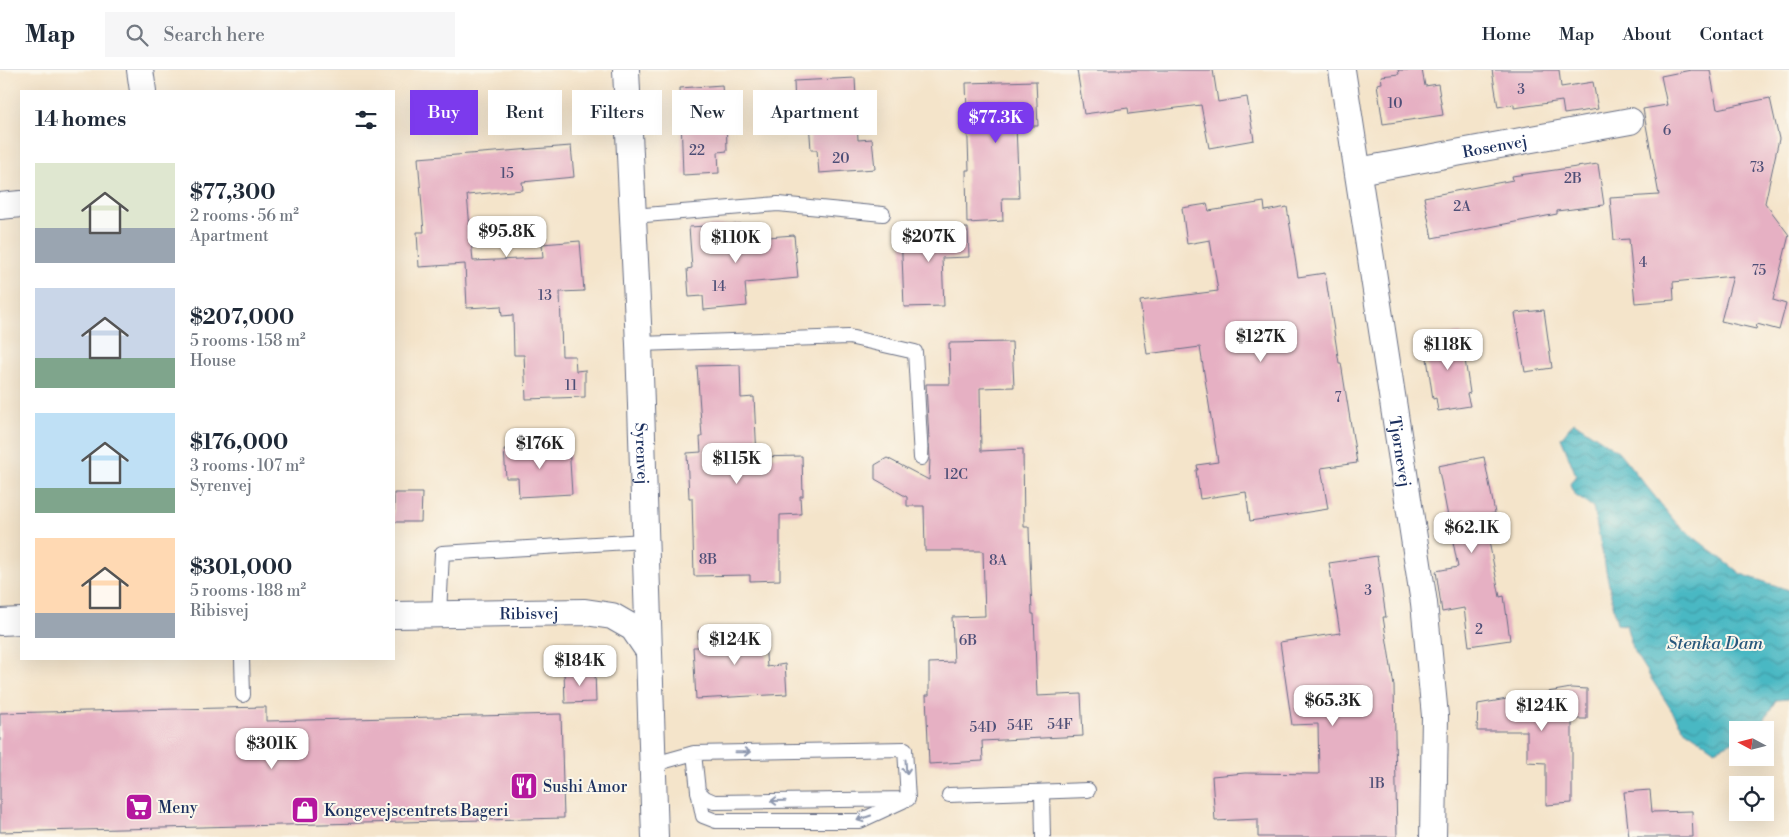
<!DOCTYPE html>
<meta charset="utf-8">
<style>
body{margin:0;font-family:"Libre Bodoni",serif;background:#f6f6f7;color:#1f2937;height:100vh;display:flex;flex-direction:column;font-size:19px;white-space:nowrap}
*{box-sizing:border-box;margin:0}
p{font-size:16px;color:#747a83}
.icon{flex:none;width:28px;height:28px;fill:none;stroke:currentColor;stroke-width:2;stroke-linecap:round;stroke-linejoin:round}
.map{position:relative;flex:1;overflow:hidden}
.details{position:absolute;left:20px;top:20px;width:375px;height:570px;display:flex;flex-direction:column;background:#fff;border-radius:0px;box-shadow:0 5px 20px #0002}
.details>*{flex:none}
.guide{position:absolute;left:410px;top:20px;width:475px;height:45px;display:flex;gap:10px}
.needle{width:32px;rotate:277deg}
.controls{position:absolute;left:1729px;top:651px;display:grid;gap:10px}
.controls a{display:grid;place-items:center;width:45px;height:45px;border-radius:0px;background:#fff;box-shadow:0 5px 20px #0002;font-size:25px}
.price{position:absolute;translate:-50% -42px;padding:0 11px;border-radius:10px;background:#fff;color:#222;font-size:16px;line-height:32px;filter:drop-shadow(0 1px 2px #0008)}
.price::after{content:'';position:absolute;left:50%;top:30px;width:15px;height:11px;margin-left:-8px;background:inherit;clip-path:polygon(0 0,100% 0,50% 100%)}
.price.active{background:#7c3aed;color:#fff}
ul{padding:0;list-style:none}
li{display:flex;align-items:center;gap:15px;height:125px;padding:0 15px}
li span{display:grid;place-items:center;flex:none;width:140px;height:100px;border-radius:0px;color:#555}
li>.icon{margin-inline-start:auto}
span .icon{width:60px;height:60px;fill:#fffc;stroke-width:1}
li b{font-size:21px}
h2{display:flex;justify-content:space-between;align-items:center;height:60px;padding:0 15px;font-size:21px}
.chip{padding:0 18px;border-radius:0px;background:#fff;box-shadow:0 5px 20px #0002;font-size:18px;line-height:45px}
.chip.active{background:#7c3aed;color:#fff}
header{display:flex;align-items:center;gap:30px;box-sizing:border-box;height:70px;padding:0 25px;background:#fff;border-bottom:1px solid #e0e1e3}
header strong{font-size:24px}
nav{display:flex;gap:28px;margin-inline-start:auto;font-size:18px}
.search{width:350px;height:45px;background:#f6f6f7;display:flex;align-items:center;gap:12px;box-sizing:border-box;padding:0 18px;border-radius:0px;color:#747a83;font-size:19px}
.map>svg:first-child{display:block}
.water{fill:url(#water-waves);stroke:#327490}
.building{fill:#e6b0c3}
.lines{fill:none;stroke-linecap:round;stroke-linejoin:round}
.lane-casing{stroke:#676e84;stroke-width:16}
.street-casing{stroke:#676e84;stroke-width:28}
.lane{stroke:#fff;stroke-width:14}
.street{stroke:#fff;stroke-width:26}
.oneway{stroke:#8d97ae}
.labels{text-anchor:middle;stroke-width:4;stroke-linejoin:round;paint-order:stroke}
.number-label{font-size:14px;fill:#4e4f77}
.street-label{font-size:16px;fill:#1b2f5e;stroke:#fbf7ec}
.poi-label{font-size:16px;fill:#1b2f5e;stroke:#fbf7ec;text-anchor:start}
.water-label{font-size:18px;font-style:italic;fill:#29587c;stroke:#fbf7ec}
</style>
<header>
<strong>Map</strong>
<div class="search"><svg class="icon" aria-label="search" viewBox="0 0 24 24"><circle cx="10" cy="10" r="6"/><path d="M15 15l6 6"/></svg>Search here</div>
<nav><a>Home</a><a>Map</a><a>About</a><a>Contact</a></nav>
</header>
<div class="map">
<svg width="1789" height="767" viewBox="0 0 1789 767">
<defs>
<pattern id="water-waves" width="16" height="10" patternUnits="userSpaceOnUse" patternTransform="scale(1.25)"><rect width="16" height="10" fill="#49b8c3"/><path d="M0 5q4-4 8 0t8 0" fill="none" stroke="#3c96a2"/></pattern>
</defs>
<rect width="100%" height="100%" fill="#fbf7ec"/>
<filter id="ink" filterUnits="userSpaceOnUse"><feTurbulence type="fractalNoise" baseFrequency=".02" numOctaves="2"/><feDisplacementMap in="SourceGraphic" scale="10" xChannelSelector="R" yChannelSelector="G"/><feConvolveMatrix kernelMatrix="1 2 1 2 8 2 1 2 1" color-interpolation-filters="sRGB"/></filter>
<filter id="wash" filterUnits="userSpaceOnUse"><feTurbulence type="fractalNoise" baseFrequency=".0096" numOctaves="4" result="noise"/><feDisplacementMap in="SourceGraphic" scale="20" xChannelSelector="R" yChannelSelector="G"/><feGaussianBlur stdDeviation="1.12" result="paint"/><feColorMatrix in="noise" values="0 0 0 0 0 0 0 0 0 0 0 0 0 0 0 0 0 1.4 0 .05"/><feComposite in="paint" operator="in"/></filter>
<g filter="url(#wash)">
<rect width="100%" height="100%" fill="#f4e4ca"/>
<path class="water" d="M1574 352 1618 381 1677 454 1741 504 1789 520V629L1776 630 1758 660H1738L1737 670 1715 680 1683 658 1634 582 1626 555 1617 554 1593 437 1576 426 1570 414 1576 405 1561 368Z"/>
<g id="blocks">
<g class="building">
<path d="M1077 0H1213L1218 32 1247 27 1254 70 1209 78 1201 35 1129 44 1128 38 1084 44Z"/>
<path d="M1398 0H1422L1425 16 1438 14 1443 45 1383 54 1377 14 1382 13 1381 6 1399 4Z"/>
<path d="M1492 0H1559L1561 17 1593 12 1598 39 1564 44 1562 31 1514 38V34L1498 37Z"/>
<path d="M1691 0H1710L1717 39 1770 28 1779 69 1765 133 1789 165 1773 230 1786 234 1779 260 1757 254 1756 259 1721 251 1733 206 1673 212 1674 230 1635 233 1629 169 1614 170 1610 128 1659 125 1643 39 1667 35 1661 6Z"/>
<path d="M855 8 858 70 872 69 875 99 819 103 817 80H811L808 37 795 38 794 11Z"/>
<path d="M1036 11 1038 56H1016L1019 128H1002L1003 151 967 153 966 100H969L966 13Z"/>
<path d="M722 15 724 43H726L727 81 718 82 719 103 683 105 680 18Z"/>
<path d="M571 76 574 107 522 112 523 120 467 125 473 191 543 188 542 174 580 171 584 221 560 222 562 286H575L576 301 585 300V327L526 329 524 285H514L513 245 502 246 501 236 467 238 465 194 419 197 417 162H424L418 88Z"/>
<path d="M1598 94 1604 135 1557 141V144L1432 168 1424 127 1513 110 1512 106Z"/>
<path d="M1264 132 1265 141 1287 137 1298 207 1325 203 1339 293H1341L1357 393 1321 398 1328 439 1250 451 1246 422 1200 429 1196 400H1198L1197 395 1218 392 1200 277 1147 284 1140 231 1218 221 1210 170 1187 174 1182 138 1207 134 1209 141Z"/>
<path d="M741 154 742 169 794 165 798 208 745 213 747 236 704 240 703 226 689 227 687 199 692 198 689 157Z"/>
<path d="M968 158 969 187 942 188 944 236 904 237 901 160Z"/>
<path d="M1544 240 1552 298 1525 302 1515 243Z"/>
<path d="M1461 263 1470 323 1467 324 1470 336 1438 341 1436 328 1433 329 1424 268Z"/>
<path d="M1012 272 1014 317 980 318 981 381 1023 379 1024 457H1029V459L1032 544H1034L1037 626 1081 624 1083 666 982 671 983 691 929 694 926 625H929V593L954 592 952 547 985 546 983 481H925L924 436H907V427L875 409V395L887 388 929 410 930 388 926 314H950L949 273Z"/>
<path d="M740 295 741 328 754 327 757 387 802 386 803 426H800L801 444 780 445V510L750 511V505L694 506 692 428H689L687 383 701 382 700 367H702L697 296Z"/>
<path d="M569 375 572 424 519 427 518 408H506L504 379Z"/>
<path d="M1484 387 1495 443 1484 446 1500 527 1504 526 1510 570 1469 576 1464 538 1442 542 1436 501 1458 497 1438 396Z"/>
<path d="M394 423H422L421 452H394Z"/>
<path d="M1377 486 1386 547H1383L1394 616 1397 767H1258V749L1215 751 1212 706 1245 703 1319 704 1318 654 1292 655 1280 572 1340 563 1329 493Z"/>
<path d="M761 559V574H765L767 597 785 594 787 624 696 629 693 577H699L698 561Z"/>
<path d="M595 600 596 632 565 633 564 601Z"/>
<path d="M1571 618 1587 619V649H1572V733L1546 735V693L1527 692V661H1477L1478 634Z"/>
<path d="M266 637V651L561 644 564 748 0 762V643Z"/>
<path d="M1650 720 1652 742 1692 741 1693 767H1629L1624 722Z"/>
</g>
</g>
</g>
<g filter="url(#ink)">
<use href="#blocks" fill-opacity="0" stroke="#676e84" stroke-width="1"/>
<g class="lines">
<g class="lane-casing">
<g id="lane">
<path d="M633 146 778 134 883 144"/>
<path d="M639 274 849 267 915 282 921 388"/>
<path d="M439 544 442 483 645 471"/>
<path d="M242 589 243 625"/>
<path d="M651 695 694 683 905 679 908 729 714 732 705 728 698 721 694 683"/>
<path d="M698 721 703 746 716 751H860L903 731"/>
<path d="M1042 722 1043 767"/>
<path d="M949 725 1088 720"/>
</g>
</g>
<g class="street-casing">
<g id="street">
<path d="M140 0 143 21"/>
<path id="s1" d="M626 0 639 274 655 767"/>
<path id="s2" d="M1342 0 1424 533 1435 646 1433 767"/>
<path id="s3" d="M1358 101 1630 51"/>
<path d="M0 136 21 134"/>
<path id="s4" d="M394 545 585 542 612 546 633 558 648 580"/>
<path d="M0 552 21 551"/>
</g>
</g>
<use href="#lane" class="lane"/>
<use href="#street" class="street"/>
</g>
<defs><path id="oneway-shaft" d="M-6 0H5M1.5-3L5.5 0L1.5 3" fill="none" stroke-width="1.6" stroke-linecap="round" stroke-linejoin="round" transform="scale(1.25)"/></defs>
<g class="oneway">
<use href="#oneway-shaft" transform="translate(743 682) rotate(-1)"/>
<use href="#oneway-shaft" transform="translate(906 697) rotate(86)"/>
<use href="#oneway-shaft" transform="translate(778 731) rotate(179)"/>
<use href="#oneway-shaft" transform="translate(864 748) rotate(161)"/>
</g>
</g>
<defs>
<g id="restaurant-square" transform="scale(1.4375)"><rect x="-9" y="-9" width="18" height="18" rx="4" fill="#b5179e" stroke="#fbf7ec"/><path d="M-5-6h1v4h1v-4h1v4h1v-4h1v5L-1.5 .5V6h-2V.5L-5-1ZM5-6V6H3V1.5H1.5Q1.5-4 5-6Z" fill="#fff"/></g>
<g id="supermarket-square" transform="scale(1.4375)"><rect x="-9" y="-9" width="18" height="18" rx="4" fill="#b5179e" stroke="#fbf7ec"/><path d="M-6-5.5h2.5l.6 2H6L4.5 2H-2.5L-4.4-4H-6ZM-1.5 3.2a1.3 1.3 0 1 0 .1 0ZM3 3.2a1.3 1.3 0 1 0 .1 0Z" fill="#fff"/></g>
<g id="shop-square" transform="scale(1.4375)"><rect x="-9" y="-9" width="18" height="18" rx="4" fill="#b5179e" stroke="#fbf7ec"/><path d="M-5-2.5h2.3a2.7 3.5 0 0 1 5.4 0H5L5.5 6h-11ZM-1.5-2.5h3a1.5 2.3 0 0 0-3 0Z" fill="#fff"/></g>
</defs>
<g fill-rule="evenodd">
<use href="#restaurant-square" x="524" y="716"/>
<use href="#supermarket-square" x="139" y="737"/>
<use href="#shop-square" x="305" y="740"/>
</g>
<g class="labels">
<g class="number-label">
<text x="1521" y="24">3</text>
<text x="1395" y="38">10</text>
<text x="1667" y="65">6</text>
<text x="697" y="85">22</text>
<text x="841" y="93">20</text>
<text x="1757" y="102">73</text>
<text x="507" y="108">15</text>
<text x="1573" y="113">2B</text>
<text x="1462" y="141">2A</text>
<text x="1643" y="197">4</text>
<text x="1759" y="205">75</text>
<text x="719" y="221">14</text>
<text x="545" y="230">13</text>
<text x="571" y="320">11</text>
<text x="1338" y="332">7</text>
<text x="956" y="409">12C</text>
<text x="708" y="494">8B</text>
<text x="998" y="495">8A</text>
<text x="1368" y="525">3</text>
<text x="1479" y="564">2</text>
<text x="968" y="575">6B</text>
<text x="1060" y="659">54F</text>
<text x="1020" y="660">54E</text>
<text x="983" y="662">54D</text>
<text x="1377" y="718">1B</text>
</g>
<g class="street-label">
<text dy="6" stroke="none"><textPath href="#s3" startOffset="139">Rosenvej</textPath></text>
<text dy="6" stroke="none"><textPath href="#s2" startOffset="386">Tjørnevej</textPath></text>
<text dy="6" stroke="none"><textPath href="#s1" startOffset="384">Syrenvej</textPath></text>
<text dy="6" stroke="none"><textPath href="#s4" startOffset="135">Ribisvej</textPath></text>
</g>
<g class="poi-label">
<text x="543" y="722">Sushi Amor</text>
<text x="158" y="743">Meny</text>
<text x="324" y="746">Kongevejscentrets Bageri</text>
</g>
<g class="water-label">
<text x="1715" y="579">Stenka Dam</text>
</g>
</g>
</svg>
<div class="controls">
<a><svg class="needle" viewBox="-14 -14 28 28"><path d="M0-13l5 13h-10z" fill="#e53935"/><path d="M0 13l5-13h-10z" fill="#747a83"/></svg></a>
<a><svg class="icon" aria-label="locate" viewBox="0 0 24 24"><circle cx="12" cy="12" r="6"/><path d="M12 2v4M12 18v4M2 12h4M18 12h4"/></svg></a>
</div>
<b class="price active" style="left:996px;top:74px">$77.3K</b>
<b class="price" style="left:507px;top:188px">$95.8K</b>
<b class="price" style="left:929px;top:193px">$207K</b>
<b class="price" style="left:736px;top:194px">$110K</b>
<b class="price" style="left:1261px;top:293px">$127K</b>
<b class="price" style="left:1448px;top:301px">$118K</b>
<b class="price" style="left:540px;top:400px">$176K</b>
<b class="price" style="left:737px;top:415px">$115K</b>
<b class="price" style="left:1472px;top:484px">$62.1K</b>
<b class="price" style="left:735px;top:596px">$124K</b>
<b class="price" style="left:580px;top:617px">$184K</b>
<b class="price" style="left:1333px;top:657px">$65.3K</b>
<b class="price" style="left:1542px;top:662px">$124K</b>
<b class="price" style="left:272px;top:700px">$301K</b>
<div class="guide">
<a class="chip active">Buy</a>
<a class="chip">Rent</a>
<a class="chip">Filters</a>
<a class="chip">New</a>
<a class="chip">Apartment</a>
</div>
<section class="details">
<h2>14 homes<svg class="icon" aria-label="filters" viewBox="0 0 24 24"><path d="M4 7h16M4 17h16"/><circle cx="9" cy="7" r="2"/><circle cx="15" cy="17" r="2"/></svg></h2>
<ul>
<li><span style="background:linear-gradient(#dfe7d0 65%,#9aa5b1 0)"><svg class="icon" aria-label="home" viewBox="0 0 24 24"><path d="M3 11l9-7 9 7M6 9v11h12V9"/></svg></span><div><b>$77,300</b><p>2 rooms · 56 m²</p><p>Apartment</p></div></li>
<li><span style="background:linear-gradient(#c9d6e8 70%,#7fa58c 0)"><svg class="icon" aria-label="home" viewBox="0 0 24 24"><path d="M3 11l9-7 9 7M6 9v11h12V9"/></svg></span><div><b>$207,000</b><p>5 rooms · 158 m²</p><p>House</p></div></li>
<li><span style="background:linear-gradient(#bfe0f5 75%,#7fa58c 0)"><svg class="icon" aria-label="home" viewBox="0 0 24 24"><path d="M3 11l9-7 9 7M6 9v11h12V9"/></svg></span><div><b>$176,000</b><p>3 rooms · 107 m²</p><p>Syrenvej</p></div></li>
<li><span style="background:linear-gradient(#ffd9b3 75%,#9aa5b1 0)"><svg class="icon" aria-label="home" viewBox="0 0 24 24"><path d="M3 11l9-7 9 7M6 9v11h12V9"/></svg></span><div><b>$301,000</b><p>5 rooms · 188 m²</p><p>Ribisvej</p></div></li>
</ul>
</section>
</div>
